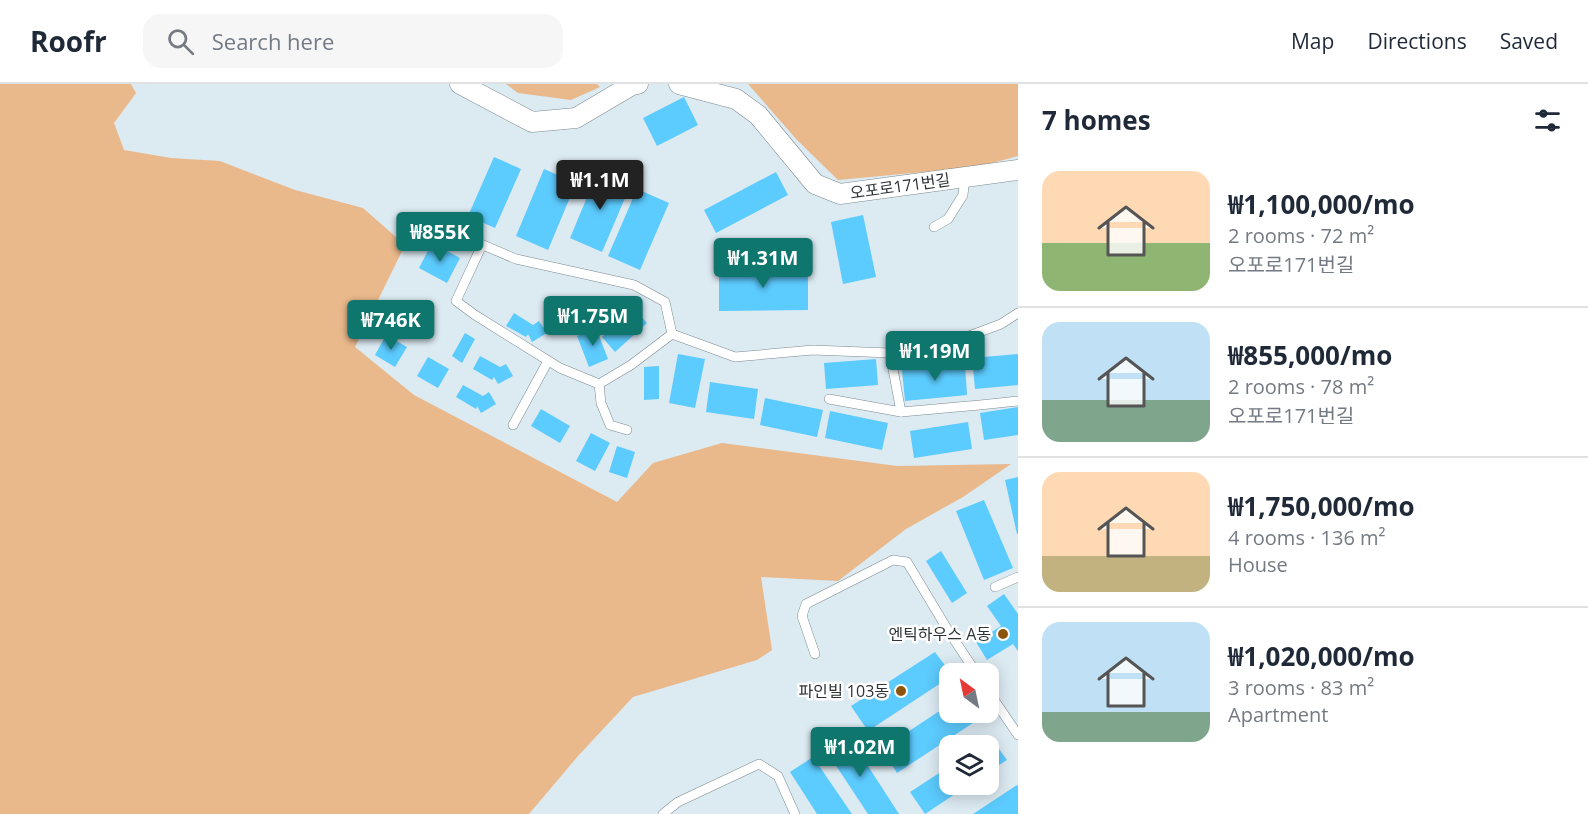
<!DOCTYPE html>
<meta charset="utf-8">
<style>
body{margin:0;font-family:"Open Sans","Noto Sans KR",sans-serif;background:#f6f6f7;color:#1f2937;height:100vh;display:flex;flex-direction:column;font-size:22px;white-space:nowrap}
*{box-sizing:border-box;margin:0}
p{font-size:20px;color:#747a83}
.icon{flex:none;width:33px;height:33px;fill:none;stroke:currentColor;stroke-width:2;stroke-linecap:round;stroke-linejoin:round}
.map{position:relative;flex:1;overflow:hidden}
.drawer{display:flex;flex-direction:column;background:#fff;width:570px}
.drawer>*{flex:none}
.needle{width:39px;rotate:327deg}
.buttons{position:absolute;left:939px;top:579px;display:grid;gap:12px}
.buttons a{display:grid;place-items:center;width:60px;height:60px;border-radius:12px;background:#fff;box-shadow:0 3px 15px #0003;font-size:30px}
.price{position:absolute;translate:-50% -51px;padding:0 14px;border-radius:6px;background:#0f766e;color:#fff;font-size:20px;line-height:39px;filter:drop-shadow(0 2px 3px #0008)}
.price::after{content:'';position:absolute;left:50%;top:36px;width:18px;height:14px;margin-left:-9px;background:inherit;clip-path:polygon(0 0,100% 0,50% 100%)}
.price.active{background:#222;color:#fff}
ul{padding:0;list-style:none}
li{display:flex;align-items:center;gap:18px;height:150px;padding:0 24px}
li+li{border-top:2px solid #e0e1e3}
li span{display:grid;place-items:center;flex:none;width:168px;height:120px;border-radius:18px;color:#555}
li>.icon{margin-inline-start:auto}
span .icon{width:72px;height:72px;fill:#fffc;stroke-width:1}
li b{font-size:26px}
h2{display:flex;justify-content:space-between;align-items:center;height:72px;padding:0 24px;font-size:26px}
header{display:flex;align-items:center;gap:36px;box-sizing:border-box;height:84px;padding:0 30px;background:#fff;border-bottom:2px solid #e0e1e3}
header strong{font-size:28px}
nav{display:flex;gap:33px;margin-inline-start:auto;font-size:21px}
.search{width:420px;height:54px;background:#f6f6f7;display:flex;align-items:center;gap:15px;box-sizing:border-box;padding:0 21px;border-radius:18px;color:#747a83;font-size:22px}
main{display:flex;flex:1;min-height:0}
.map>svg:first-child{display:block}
.green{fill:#e9b88b}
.building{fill:#5ccbfe}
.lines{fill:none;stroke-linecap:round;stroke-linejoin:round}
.service-casing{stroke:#7c8990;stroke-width:10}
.minor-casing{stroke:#7c8990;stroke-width:21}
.service{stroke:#fff;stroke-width:9}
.minor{stroke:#fff;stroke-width:20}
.poi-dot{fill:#8d540d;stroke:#fff;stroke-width:2}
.labels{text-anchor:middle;stroke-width:5;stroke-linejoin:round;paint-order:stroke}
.street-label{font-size:16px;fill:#2e3336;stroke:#fff}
.poi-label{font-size:16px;fill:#2e3336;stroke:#fff;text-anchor:end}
</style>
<header>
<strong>Roofr</strong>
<div class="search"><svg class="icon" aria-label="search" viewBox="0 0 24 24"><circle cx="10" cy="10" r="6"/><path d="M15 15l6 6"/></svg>Search here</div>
<nav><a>Map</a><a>Directions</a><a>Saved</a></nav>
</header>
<main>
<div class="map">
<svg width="1018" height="730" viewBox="0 0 1018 730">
<rect width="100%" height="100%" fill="#dceaf2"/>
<g class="green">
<path d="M0 0H131L136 9 114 39 124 66 171 74 220 77 295 106 363 124 405 161 355 263 414 311 617 418 653 379 722 359 897 382 1011 380 963 413 906 445 838 497 761 493 772 566 757 576 633 613 578 672 529 730H0Z"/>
<path d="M506 0H597L600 3 571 16 518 9Z"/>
<path d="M748 0H1018V72L977 83 838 96 797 56Z"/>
</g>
<g class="building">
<path d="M684 13 698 41 657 62 643 34Z"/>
<path d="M494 73 521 85 495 144 468 132Z"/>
<path d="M544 85 576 99 548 166 516 152Z"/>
<path d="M598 87 631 100 602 168 570 154Z"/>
<path d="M776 88 788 111 716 149 704 126Z"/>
<path d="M637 105 669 119 640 186 608 172Z"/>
<path d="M863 131 876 193 843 200 831 138Z"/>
<path d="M432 159 460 174 447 199 419 184Z"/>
<path d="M808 183V226L719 227V184Z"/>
<path d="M402 223 423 235 412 255 391 242Z"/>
<path d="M634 225 647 239 615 268 602 253Z"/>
<path d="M514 229 533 241 539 237 547 249 532 258 528 250 526 253 506 242Z"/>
<path d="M596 244 608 275 589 283 577 252Z"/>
<path d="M465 249 475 255 462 279 452 272Z"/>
<path d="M386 251 407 263 395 283 375 271Z"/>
<path d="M678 270 705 275 695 324 669 319Z"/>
<path d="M1018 270V301L975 305 972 274Z"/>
<path d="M480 272 500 283 506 280 513 292 498 300 494 293 492 296 473 285Z"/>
<path d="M428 273 449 285 438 304 417 292Z"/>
<path d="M876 275 878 301 826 305 824 279Z"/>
<path d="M965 280 967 311 905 317 902 286Z"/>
<path d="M659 282V315L644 316V283Z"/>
<path d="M710 298 758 305 754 335 706 328Z"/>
<path d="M463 301 483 312 489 308 496 320 481 329 477 322 476 325 456 313Z"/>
<path d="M765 314 823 326 817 353 760 341Z"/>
<path d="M1018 323V351L984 356 980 329Z"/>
<path d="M541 325 570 342 560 359 531 342Z"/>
<path d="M830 327 888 339 882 366 825 354Z"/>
<path d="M968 338 972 365 914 374 910 347Z"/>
<path d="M591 349 610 359 595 387 576 377Z"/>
<path d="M617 362 635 368 627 394 609 388Z"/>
<path d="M1018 393V450H1017L1005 396Z"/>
<path d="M984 416 1013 484 984 496 956 427Z"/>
<path d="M941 467 967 509 952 519 926 477Z"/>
<path d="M1004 510 1018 530V567L1013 560 987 576 976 558 1001 542 987 522Z"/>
<path d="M935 568 950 588V593L868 647 851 622Z"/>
<path d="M950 620V628H975L979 635 897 689 882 665Z"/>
<path d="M848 651 899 730H868L825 665Z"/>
<path d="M991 654 1007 676 988 688V662H980Z"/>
<path d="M813 673 852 730H817L790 688Z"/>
<path d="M950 682V700H970L925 730 910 708Z"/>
<path d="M1017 701 1018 702V730H973Z"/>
</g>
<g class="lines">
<g class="service-casing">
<g id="service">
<path d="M429 138 516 175 634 201 665 218 672 250"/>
<path d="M934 143 948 135 963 111 965 93"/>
<path d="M482 161 456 217 475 231 560 284 599 300 631 281 672 250 735 273 813 266 890 269 923 265 969 252 1001 240 1018 229"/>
<path d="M890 269 901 328"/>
<path d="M599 300 601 319 610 341 627 346"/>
<path d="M829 315 901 328 980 321 1018 317"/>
<path d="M513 341 548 277"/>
<path d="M995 503 1018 493"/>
<path d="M815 570 802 532 806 520 893 476 907 478 949 548 977 590"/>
<path d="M988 607 1018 651"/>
<path d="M663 730 678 718 759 680 778 692 795 730"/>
</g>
</g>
<g class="minor-casing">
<g id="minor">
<path d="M460 0 532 38 576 34 632 1 638 0"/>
<path d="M679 0 736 15 758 31 815 100 840 110 1018 86"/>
</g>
</g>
<use href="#service" class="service"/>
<use href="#minor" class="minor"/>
</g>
<g class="poi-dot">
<circle cx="1003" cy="550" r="6"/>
<circle cx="901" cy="607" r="6"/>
</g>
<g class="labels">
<g class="street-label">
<text transform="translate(900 102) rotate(-8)" y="6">오포로171번길</text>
</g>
<g class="poi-label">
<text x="991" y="556">엔틱하우스 A동</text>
<text x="889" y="613">파인빌 103동</text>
</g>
</g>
</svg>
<div class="buttons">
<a><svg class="needle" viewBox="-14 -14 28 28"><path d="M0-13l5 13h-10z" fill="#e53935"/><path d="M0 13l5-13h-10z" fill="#747a83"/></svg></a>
<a><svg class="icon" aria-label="layers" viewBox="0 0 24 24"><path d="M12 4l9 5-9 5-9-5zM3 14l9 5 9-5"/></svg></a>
</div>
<b class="price active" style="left:600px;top:127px">₩1.1M</b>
<b class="price" style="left:440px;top:179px">₩855K</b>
<b class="price" style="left:763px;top:205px">₩1.31M</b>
<b class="price" style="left:593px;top:263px">₩1.75M</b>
<b class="price" style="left:391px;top:267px">₩746K</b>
<b class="price" style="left:935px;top:298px">₩1.19M</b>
<b class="price" style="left:860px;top:694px">₩1.02M</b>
</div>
<section class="drawer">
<h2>7 homes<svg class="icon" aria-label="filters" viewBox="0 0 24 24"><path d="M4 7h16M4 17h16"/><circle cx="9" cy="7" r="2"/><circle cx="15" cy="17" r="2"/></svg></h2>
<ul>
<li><span style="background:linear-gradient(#ffd9b3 60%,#8fb573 0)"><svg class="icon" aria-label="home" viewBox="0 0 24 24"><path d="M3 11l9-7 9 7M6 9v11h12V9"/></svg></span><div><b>₩1,100,000/mo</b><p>2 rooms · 72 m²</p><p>오포로171번길</p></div></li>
<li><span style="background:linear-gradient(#bfe0f5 65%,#7fa58c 0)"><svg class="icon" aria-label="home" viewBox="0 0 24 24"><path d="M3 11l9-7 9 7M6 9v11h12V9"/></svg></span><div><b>₩855,000/mo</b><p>2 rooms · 78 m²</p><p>오포로171번길</p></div></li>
<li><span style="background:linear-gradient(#ffd9b3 70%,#c2b280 0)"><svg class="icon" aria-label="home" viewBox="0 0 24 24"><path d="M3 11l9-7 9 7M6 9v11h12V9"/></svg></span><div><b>₩1,750,000/mo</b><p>4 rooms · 136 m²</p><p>House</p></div></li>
<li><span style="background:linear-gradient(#bfe0f5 75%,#7fa58c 0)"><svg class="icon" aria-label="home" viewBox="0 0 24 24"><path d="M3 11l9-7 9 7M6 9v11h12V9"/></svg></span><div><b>₩1,020,000/mo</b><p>3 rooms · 83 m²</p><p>Apartment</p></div></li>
</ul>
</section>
</main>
